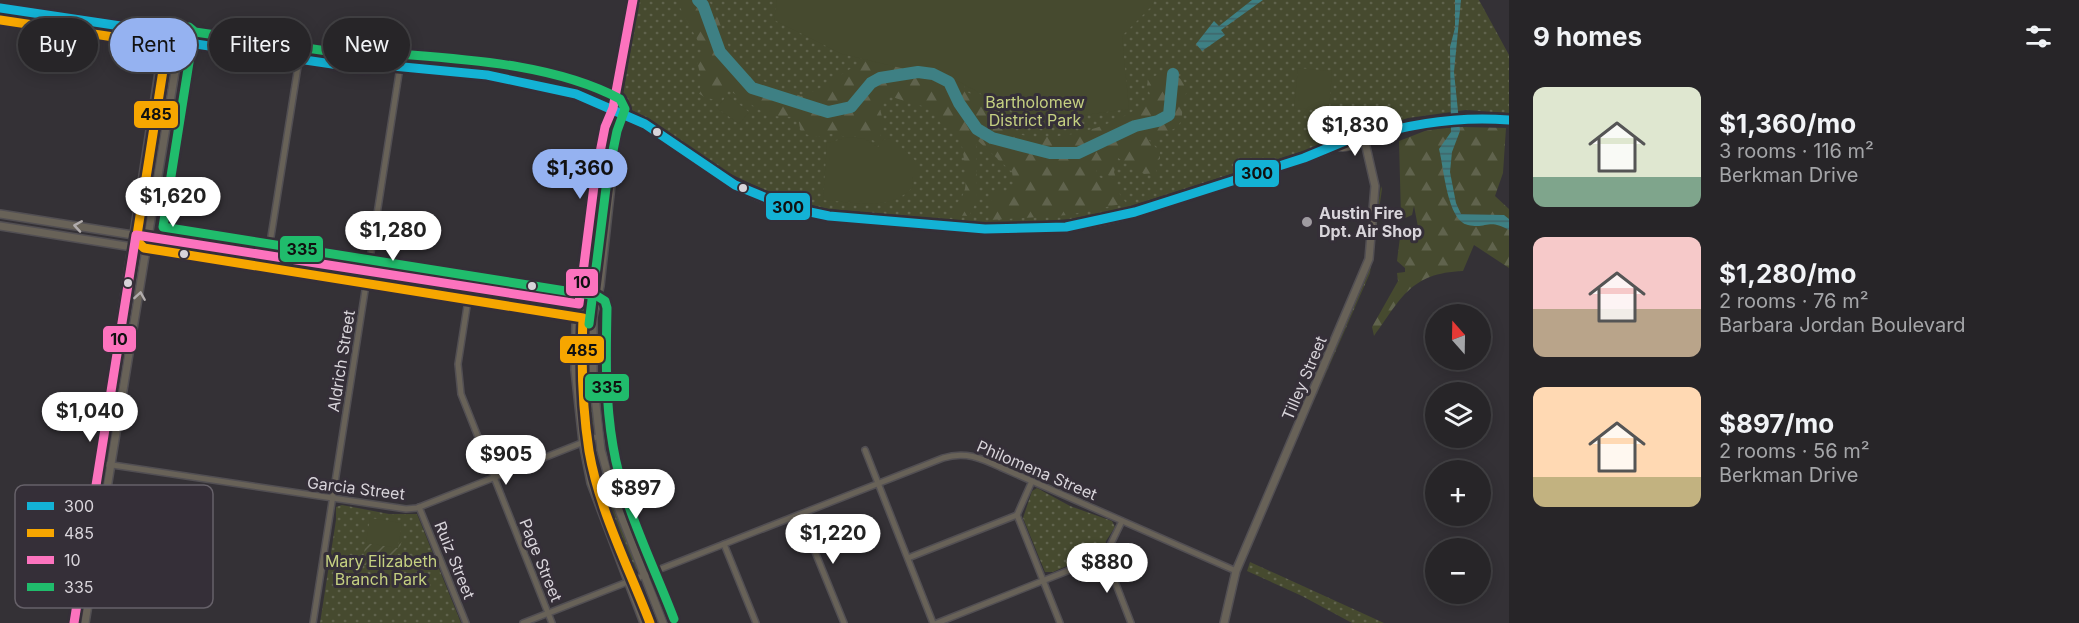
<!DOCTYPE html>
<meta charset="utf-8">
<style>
body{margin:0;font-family:Inter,sans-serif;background:#333134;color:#f1f3f6;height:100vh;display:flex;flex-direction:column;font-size:22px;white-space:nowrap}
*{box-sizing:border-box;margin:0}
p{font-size:20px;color:#a4a5a8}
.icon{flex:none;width:33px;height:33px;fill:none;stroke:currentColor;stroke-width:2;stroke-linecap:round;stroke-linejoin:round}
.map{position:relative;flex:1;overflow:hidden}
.side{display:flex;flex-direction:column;background:#272528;width:570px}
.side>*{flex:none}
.hud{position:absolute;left:18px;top:18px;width:570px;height:54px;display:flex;gap:12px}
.needle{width:39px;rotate:340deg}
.buttons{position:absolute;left:1425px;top:304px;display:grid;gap:12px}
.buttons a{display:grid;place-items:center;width:66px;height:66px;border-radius:50%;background:#272528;box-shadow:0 3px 15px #0003,0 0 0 2px #434245;font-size:30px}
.price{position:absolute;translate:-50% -51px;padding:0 14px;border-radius:21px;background:#fff;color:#222;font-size:20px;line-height:39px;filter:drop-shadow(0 2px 3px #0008)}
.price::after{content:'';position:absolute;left:50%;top:36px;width:18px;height:14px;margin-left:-9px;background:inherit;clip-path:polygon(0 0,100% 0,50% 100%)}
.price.active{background:#95b2f1;color:#111}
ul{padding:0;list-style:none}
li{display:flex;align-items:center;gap:18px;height:150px;padding:0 24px}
li span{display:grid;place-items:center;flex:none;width:168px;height:120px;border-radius:12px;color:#555}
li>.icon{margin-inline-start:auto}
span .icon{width:72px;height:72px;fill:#fffc;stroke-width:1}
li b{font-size:26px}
h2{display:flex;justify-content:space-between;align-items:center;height:72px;padding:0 24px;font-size:26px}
.chip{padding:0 21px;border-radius:27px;background:#272528;box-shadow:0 3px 15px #0003,0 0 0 2px #434245;font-size:21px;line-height:54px}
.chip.active{background:#95b2f1;color:#111}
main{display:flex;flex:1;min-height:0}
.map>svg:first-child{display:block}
.grass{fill:url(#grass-dots)}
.forest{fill:url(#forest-firs)}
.garden{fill:url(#garden-furrows)}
.pitch{fill:#464a2f}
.water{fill:url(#water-rules)}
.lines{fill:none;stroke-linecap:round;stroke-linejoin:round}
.river{stroke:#3e8084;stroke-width:12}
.minor-casing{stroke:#524f53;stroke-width:8}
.tertiary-casing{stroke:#524f53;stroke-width:10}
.secondary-casing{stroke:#524f53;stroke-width:10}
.minor{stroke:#686258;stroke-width:5}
.tertiary{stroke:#686258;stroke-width:7}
.secondary{stroke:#756c5f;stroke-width:8}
.bus-1-casing{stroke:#352f38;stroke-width:14}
.bus-2-casing{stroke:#352f38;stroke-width:14}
.bus-3-casing{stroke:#352f38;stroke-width:14}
.bus-4-casing{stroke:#352f38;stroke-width:14}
.bus-1{stroke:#13b2d5;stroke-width:9}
.bus-2{stroke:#f7a600;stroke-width:9}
.bus-3{stroke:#fc73be;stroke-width:9}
.bus-4{stroke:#20bc6c;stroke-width:9}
.oneway{stroke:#b1acac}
.bus-dot{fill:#d8d4da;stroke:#352f38;stroke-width:2}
.poi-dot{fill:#9f9ba1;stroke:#352f38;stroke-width:2}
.labels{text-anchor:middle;stroke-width:6;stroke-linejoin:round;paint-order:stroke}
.park-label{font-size:16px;fill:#c5d081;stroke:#352f38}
.poi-label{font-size:16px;font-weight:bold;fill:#d8d4da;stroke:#352f38;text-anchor:start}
.street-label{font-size:16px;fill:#d8d4da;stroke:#352f38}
.key{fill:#352f38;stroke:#666169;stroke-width:1.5}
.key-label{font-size:16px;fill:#d8d4da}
.line-badge{stroke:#352f38;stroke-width:2}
.pale-badge-label{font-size:16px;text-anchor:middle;font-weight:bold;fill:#111}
</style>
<main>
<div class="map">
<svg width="1509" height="623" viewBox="0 0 1509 623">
<defs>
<pattern id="grass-dots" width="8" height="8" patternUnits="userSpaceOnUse" patternTransform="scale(1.5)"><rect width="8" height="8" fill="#464a2f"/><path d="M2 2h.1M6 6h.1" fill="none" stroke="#60634d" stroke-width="1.8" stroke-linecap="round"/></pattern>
<pattern id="forest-firs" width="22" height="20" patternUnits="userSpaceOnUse" patternTransform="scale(1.5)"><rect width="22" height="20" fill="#464a2f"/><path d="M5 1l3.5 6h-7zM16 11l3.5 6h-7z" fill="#60634d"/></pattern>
<pattern id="garden-furrows" width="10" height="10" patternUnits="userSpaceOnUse" patternTransform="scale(1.5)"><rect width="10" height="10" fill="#464a2f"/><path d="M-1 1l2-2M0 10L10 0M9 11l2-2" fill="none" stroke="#60634d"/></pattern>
<pattern id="water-rules" width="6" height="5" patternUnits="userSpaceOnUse" patternTransform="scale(1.5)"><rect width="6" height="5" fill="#3e8084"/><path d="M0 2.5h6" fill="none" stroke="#3f6669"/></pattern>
</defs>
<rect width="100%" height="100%" fill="#343136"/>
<g class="grass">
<path d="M639 0H1479L1509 55V113L1466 110 1408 118 1124 208 1070 219 1001 224 829 209 779 197 718 168 653 121 624 106 622 101Z"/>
<path d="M610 129 596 285 590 300 586 294 594 217Z"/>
<path d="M1381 186 1382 189 1370 273 1310 410 1368 274Z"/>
<path d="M380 280 447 287 566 307 379 282Z"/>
<path d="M584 323 587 327V369L594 424 590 429C577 417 577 344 580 325Z"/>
<path d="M592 448 608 497 638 567 635 572 629 569C614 530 590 491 589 449Z"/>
<path d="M1037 488 1070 506 1112 521 1115 527 1106 541 1104 550 1053 572H1045L1023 518 1032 491Z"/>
<path d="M342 505 389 514H417L461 623H320L336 520V507Z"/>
<path d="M1250 562 1384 623H1352L1302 596 1247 571Z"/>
</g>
<g class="forest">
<path d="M676 0H708C719 14 721 31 729 47 744 78 772 85 801 96L817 90 872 55 964 79 965 91C975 96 984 100 991 110 994 114 996 122 1000 125 1036 153 1123 127 1151 97L1147 86 1148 79 1169 70 1187 84V93L1182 97C1184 132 1178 126 1149 140L1160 152V159L1153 162 1157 173 1144 174 1118 158 1114 172 1116 178 1113 179 1096 166 1097 176 1112 183 1126 203 1068 215 991 220C988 210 989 190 1005 192 1009 192 1011 194 1015 192L1012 172 976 139 977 200 969 216 948 215C952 206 960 203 964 192 969 180 962 148 960 134L942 126C931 100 910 106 889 95L878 103C883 118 886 128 877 142L863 136H842L834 133 817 137 801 133 799 123 794 117 769 116 727 89 717 100 706 98 698 93 702 82 697 61 702 54 701 47Z"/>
<path d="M1462 127 1506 128 1503 173 1495 196 1509 209V268L1474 245 1463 271C1410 273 1401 299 1374 336L1372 327 1398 281 1397 273 1405 272V268L1397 261 1400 237 1418 227 1414 206 1412 215 1403 219 1401 217 1399 141 1430 129Z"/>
</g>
<path class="garden" d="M400 537H403L398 554 362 566 366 540V543L398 548Z"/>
<g class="pitch">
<path d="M777 0H1154L1152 6 1122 36 1129 109 1031 122 960 82 842 54 774 20Z"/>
<path d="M1298 68 1332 71 1329 111 1294 108Z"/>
<path d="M727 95 749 112 739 124 717 108Z"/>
<path d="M849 137 865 139 878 147 883 140 891 138 919 164V177H913L912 188C889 212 852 202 823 200L827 143Z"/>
<path d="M370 518 402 523 398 548 366 543Z"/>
</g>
<g class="water">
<path d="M1252 0H1263L1221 30 1225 35 1202 51 1196 44 1214 21 1219 26Z"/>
<path d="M1455 0H1461L1454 72 1460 131 1452 152 1450 172 1456 203 1461 214 1504 215 1509 219V230C1488 218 1488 229 1468 225 1447 221 1444 168 1439 149L1451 132 1450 47 1455 28Z"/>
</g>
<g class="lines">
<path class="river" d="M698 0 703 5 720 52 752 88 828 112 851 107 871 83 880 78 918 72 933 74 949 82 959 103 977 129 992 138 1050 153H1078L1135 126 1158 121 1169 115 1173 74"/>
<g class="minor-casing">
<g id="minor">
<path d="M266 268 299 60"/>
<path d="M468 300 458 364 461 394 552 623"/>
<path d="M865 450 933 623"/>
<path d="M99 463 406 509 417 508 599 436"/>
<path d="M419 507 466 623"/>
<path d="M800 515 844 623"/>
<path d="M1017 515 1060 623"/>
<path d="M724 544 756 623"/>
<path d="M1105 556 1131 623"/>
<path d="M908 558 1017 515 1032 481"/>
<path d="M313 623 400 67"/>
<path d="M523 623 943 458C965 451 981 458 1000 467L1236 571"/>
<path d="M937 623 1105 556 1122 521"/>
</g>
</g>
<g class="tertiary-casing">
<g id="tertiary">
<path d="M633 0 613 108 605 127 595 178 576 325 575 370 583 442 591 483 644 623"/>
<path d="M613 108 617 130 600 286 593 317V379L601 450 614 497 663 623"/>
<path d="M0 214 595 308"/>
<path d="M0 226 434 295 593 317"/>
<path d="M74 623 165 33"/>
<path d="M85 623 181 35"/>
<path d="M1224 623 1236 571 1369 259 1375 186 1364 138"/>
</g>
</g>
<g class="secondary-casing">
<g id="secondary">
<path d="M0 8 181 35 191 32 209 34 366 58 372 64"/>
<path d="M181 35 189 43 366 69 372 64C464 74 560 76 644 123 681 145 712 177 752 194 799 215 849 218 900 222 955 227 1010 233 1066 227 1127 220 1187 196 1246 177 1274 167 1307 161 1334 147 1342 144 1348 139 1357 136L1364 138"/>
<path d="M1337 146C1346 149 1358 144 1364 138 1413 122 1458 115 1509 120"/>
</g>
</g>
<use href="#minor" class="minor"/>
<use href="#tertiary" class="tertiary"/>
<use href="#secondary" class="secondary"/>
<g class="bus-1-casing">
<path id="bus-1" d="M0 8 181 35 189 43 366 69 372 64 487 75 576 94 645 124 735 185 791 208 829 216 985 229 1066 227 1135 212 1304 158 1357 136 1364 138C1412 123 1459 116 1509 120"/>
</g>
<g class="bus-2-casing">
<path id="bus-2" d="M0 20 167 45 137 235 138 242 144 248 583 318C581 363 582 406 589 451 599 510 629 568 650 623"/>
</g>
<g class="bus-3-casing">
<path id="bus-3" d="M74 623 136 235 579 304 595 178 605 127 613 108 633 0"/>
</g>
<g class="bus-4-casing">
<g id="bus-4">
<path d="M189 27 195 32 362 56 373 52C452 59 549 61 620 99L625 109 617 131 607 180 589 324"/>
<path d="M193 37 163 227 597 296 605 301 607 308C606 355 605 400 613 446 622 503 653 564 674 619"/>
</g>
</g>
<use href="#bus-1" class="bus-1"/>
<use href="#bus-2" class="bus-2"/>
<use href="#bus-3" class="bus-3"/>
<use href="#bus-4" class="bus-4"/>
</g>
<defs><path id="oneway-chevron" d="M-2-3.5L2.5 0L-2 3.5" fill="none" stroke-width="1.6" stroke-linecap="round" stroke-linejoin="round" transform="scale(1.5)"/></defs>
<g class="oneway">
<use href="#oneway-chevron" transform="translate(78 226) rotate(-171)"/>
<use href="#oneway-chevron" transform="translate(140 296) rotate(-81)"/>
</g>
<g class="bus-dot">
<circle cx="657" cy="132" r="5"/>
<circle cx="743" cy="188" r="5"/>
<circle cx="184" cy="254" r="5"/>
<circle cx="128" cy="283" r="5"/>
<circle cx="532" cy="286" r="5"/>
</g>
<circle class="poi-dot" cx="1307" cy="222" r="6"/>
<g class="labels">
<g class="park-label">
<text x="1035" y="108">Bartholomew<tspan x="1035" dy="18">District Park</tspan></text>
<text x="381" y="567">Mary Elizabeth<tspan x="381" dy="18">Branch Park</tspan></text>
</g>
<g class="poi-label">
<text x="1319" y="219">Austin Fire<tspan x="1319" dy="18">Dpt. Air Shop</tspan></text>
</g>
<g class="street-label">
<text transform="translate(341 361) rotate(-81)" y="6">Aldrich Street</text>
<text transform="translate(1304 378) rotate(-67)" y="6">Tilley Street</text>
<text transform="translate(1037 470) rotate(23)" y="6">Philomena Street</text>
<text transform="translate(356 488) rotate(7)" y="6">Garcia Street</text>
<text transform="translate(455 560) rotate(68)" y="6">Ruiz Street</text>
<text transform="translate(541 560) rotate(68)" y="6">Page Street</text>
</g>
</g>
<rect x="15" y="485" width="198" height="123" rx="9" class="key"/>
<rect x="27" y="502" width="27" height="8" fill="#13b2d5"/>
<rect x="27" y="529" width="27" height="8" fill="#f7a600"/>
<rect x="27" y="556" width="27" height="8" fill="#fc73be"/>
<rect x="27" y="583" width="27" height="8" fill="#20bc6c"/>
<g class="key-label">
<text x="64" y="512">300</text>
<text x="64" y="539">485</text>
<text x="64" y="566">10</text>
<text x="64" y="593">335</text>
</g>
<g class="line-badge">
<rect x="133" y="100" width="46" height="29" rx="6" fill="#f7a600"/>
<rect x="1234" y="159" width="46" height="29" rx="6" fill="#13b2d5"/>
<rect x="765" y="192" width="46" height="29" rx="6" fill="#13b2d5"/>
<rect x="279" y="235" width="45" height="28" rx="6" fill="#20bc6c"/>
<rect x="565" y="268" width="34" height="29" rx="6" fill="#fc73be"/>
<rect x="102" y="325" width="35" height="28" rx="6" fill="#fc73be"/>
<rect x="559" y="335" width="46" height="29" rx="6" fill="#f7a600"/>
<rect x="584" y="373" width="46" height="29" rx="6" fill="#20bc6c"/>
</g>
<g class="pale-badge-label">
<text x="156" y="120">485</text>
<text x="1257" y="179">300</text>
<text x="788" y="213">300</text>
<text x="302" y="255">335</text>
<text x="582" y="288">10</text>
<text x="119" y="345">10</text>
<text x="582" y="356">485</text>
<text x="607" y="393">335</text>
</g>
</svg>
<div class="buttons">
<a><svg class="needle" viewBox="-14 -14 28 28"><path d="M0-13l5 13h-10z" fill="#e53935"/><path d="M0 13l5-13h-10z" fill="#a4a5a8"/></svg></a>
<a><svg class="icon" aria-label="layers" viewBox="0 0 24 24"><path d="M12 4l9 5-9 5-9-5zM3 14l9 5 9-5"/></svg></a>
<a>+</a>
<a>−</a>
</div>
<b class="price" style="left:1355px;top:157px">$1,830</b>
<b class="price active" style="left:580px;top:200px">$1,360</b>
<b class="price" style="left:173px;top:228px">$1,620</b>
<b class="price" style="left:393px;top:262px">$1,280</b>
<b class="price" style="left:90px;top:443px">$1,040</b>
<b class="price" style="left:506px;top:486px">$905</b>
<b class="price" style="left:636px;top:520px">$897</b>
<b class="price" style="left:833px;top:565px">$1,220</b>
<b class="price" style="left:1107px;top:594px">$880</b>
<div class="hud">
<a class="chip">Buy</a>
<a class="chip active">Rent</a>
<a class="chip">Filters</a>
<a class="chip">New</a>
</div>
</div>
<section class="side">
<h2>9 homes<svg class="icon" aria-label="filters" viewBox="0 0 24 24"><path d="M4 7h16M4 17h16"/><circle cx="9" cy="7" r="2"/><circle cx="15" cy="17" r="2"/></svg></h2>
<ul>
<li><span style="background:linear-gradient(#dfe7d0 75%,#7fa58c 0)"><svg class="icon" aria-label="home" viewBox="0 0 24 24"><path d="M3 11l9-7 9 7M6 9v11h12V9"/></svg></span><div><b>$1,360/mo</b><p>3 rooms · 116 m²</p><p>Berkman Drive</p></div></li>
<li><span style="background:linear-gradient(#f6c9c9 60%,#b9a48a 0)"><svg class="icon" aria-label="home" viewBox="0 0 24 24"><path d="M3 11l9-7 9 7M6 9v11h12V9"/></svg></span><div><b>$1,280/mo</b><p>2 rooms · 76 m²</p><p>Barbara Jordan Boulevard</p></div></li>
<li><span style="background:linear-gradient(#ffd9b3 75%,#c2b280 0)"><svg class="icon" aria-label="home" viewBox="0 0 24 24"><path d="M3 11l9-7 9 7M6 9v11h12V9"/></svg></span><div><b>$897/mo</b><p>2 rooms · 56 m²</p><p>Berkman Drive</p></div></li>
</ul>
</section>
</main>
